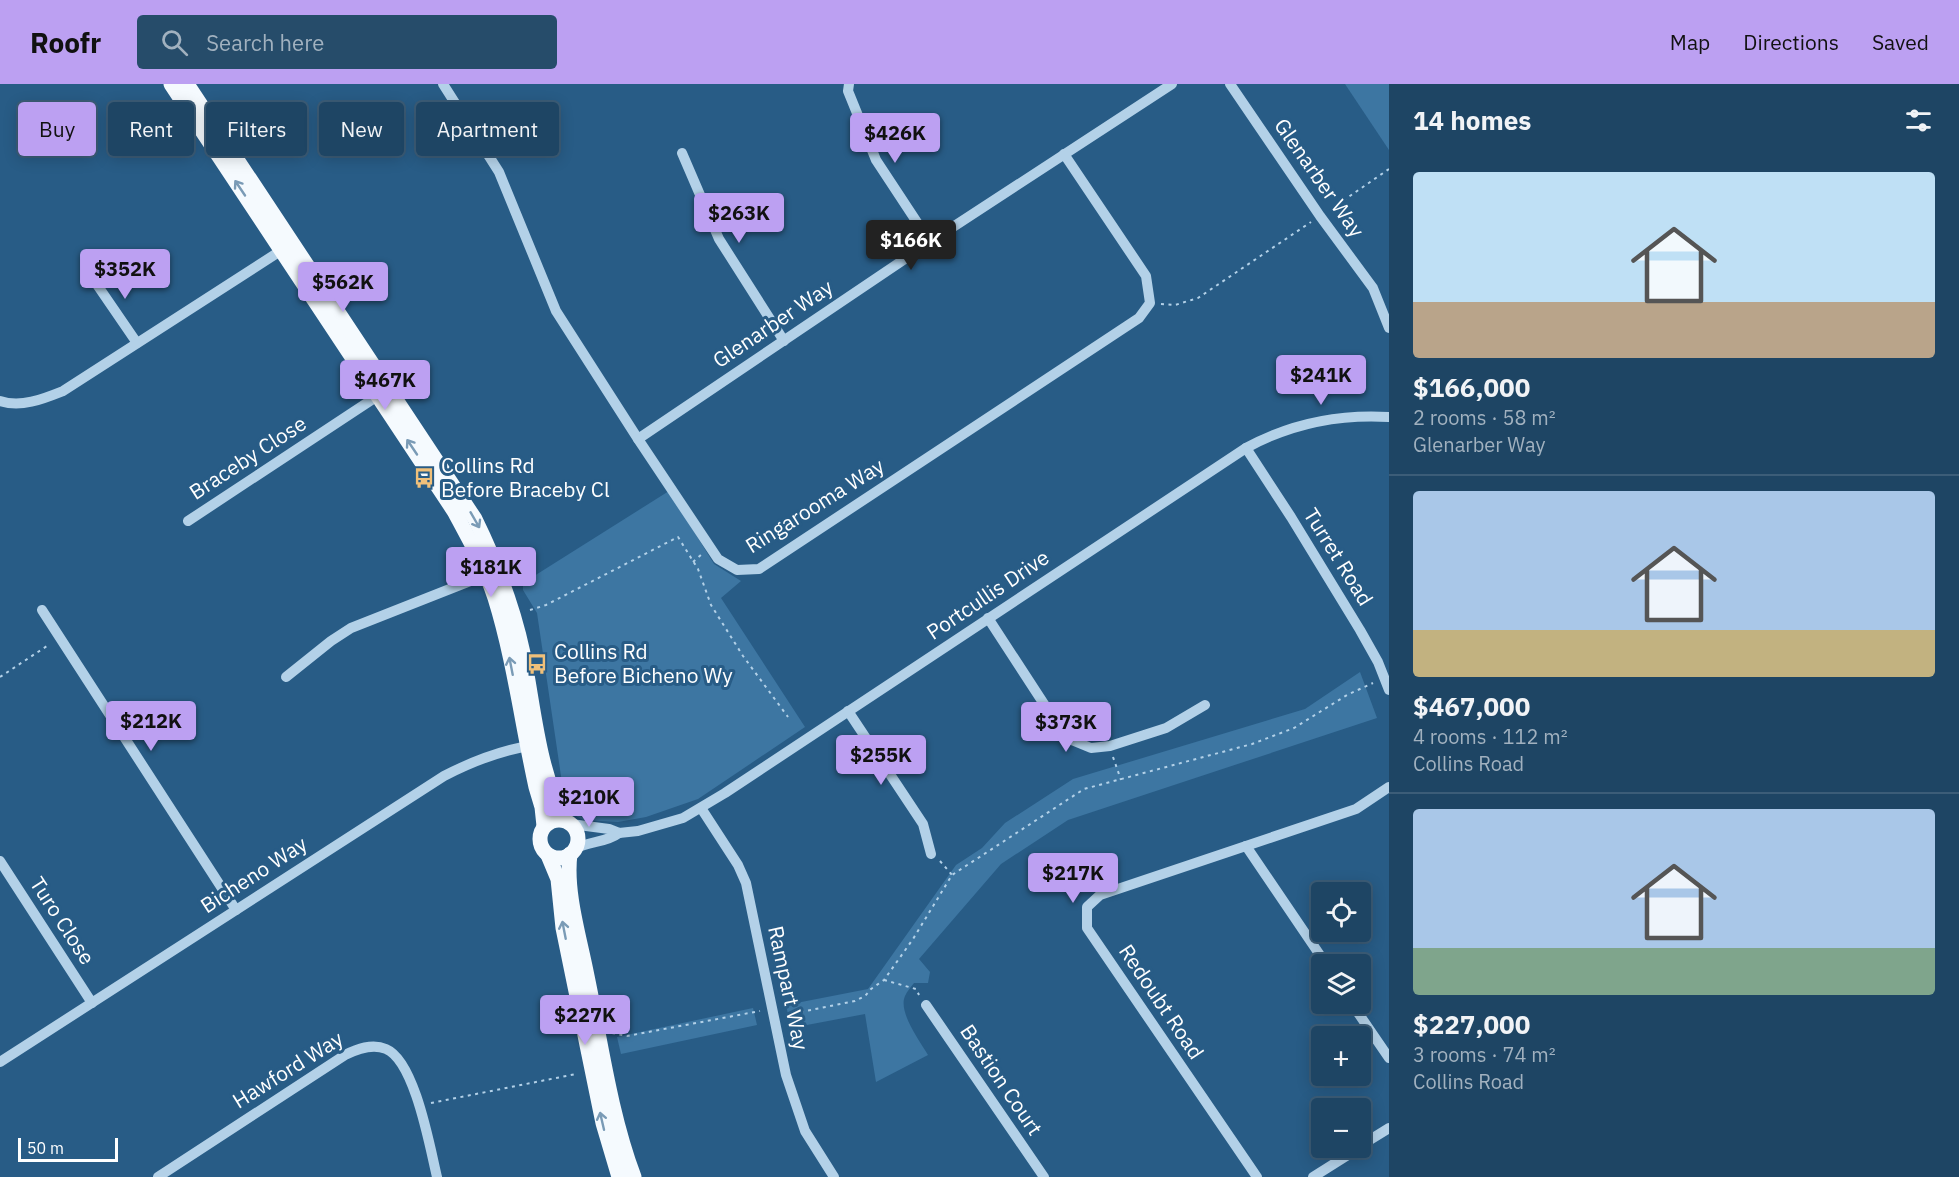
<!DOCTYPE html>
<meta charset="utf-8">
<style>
body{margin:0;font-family:"IBM Plex Sans",sans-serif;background:#264c6a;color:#f1f3f6;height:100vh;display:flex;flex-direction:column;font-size:22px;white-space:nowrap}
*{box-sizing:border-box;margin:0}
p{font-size:20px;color:#a1b1bf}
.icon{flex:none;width:33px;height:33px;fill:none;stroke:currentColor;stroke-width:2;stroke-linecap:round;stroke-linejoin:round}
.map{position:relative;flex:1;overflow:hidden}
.sheet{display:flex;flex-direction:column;background:#1e4564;width:570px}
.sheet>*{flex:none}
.hud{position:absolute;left:18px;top:18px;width:570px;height:54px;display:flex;gap:12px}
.tools{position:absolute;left:1311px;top:798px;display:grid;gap:12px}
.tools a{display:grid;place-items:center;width:60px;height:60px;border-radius:6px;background:#1e4564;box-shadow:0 3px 15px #0003,0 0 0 2px #3c5d78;font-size:30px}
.scale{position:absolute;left:18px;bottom:15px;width:100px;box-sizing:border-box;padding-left:6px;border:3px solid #fff;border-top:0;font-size:16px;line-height:21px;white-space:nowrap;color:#fff;-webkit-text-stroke:4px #285c86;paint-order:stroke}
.price{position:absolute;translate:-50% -51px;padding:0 14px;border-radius:6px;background:#bca0f2;color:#111;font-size:20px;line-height:39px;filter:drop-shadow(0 2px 3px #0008)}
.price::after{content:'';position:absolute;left:50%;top:36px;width:18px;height:14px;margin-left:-9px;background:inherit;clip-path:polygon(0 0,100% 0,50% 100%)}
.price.on{background:#222;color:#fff}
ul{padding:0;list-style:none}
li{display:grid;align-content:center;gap:12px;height:318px;padding:0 24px}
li+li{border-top:2px solid #3c5d78}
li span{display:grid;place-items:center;height:186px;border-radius:6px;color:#555}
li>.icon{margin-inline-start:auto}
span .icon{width:108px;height:108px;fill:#fffc;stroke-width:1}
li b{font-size:26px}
h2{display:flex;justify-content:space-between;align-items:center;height:72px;padding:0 24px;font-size:26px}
.chip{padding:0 21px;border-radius:6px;background:#1e4564;box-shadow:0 3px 15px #0003,0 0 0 2px #3c5d78;font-size:21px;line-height:54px}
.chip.on{background:#bca0f2;color:#111}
header{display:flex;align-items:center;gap:36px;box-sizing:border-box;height:84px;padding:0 30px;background:#bca0f2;color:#111}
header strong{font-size:28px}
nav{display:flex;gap:33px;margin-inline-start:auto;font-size:21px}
.search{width:420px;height:54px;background:#264c6a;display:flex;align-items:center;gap:15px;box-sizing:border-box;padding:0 21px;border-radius:6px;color:#a1b1bf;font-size:22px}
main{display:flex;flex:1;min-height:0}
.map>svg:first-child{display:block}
.green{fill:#3d76a2}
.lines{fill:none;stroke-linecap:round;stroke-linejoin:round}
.path{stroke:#b3d1e8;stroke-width:2;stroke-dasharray:3 4.5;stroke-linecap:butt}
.minor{stroke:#b3d1e8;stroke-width:10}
.major{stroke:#f5fafe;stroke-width:15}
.oneway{stroke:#7a9bb6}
.labels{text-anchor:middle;stroke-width:6;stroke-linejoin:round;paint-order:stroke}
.street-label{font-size:21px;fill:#fff;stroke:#285c86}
.poi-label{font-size:21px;fill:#fff;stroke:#285c86;text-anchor:start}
</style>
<header>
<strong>Roofr</strong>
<div class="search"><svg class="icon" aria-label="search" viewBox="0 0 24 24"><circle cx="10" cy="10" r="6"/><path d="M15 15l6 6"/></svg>Search here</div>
<nav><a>Map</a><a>Directions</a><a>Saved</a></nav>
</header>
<main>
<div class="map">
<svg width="1389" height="1093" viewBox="0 0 1389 1093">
<rect width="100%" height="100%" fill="#285c86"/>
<g class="green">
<path d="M1345 0H1389V66Z"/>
<path d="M669 407 714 480 741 497 721 514 805 643 698 715 646 733 618 738 583 736 571 729 565 719 537 529 523 506V499Z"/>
<path d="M1360 588 1377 634 1068 736 1001 780 919 875 930 888 928 899H914C911 903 907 907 905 912 898 928 919 956 928 971L876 998 865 930 791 944 786 921 868 905 956 781 982 764 1005 739 1073 695 1305 625Z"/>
<path d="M753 924 757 941 621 970 617 953Z"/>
</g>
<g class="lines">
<g class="path">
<path d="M1331 125 1389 85"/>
<path d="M1161 220 1175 221 1198 214 1311 138"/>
<path d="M693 478 702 470"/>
<path d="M530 526 546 521 678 453 698 485 711 521 743 572 788 633"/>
<path d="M0 593 50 560"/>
<path d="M1113 673 1121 696"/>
<path d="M940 777 952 791"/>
<path d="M884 896 916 905 919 911"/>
<path d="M786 931 855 917 865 912 871 905 884 896 913 855 952 791 1084 705 1252 660 1294 644 1347 611 1373 599"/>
<path d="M612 949 627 952 760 927"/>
<path d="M431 1019 576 990"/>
</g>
<g class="minor">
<path d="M443 0 499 88 556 227 638 355 718 475 737 486 759 485 1139 234 1150 219 1146 192 1064 70"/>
<path d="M849 0 848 7 876 76 930 158"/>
<path d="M1230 0 1320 132 1373 204 1389 244"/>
<path d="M682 69 719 155 784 257"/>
<path d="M89 189 137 259"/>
<path d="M0 317C21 324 43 315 63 307L285 164"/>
<path d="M638 355 930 158 1172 0"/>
<path d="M1246 364 1291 433 1360 546 1378 578 1389 606"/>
<path d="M188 437 382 309"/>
<path d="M42 526 236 826"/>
<path d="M988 534 1059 643 1074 657 1091 664 1110 662 1166 644 1205 621"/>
<path d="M286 593 331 557 351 544 493 488"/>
<path d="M848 627 923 740 931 770"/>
<path d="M701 724 738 781 746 799 786 991 805 1047 834 1093"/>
<path d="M571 740 609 745 619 749 638 747 683 734 725 709 1246 364C1290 340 1339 330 1389 333"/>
<path d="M1246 762 1326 880"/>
<path d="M575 765C589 757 606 759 619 749"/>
<path d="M0 777 92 919"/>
<path d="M1352 920 1389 974"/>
<path d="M926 921 1044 1093"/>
<path d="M0 978 444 692C473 677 501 666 534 661"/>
<path d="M1360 1062 1389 1044"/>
<path d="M158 1093 345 971C357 965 372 959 386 965 415 977 430 1064 437 1093"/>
<path d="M1257 1093 1087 844V823L1100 811 1356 725 1389 703"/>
<path d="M1313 1093 1359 1064"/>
</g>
<g class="major">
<path d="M171 0 454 427C469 455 485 483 495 514 514 575 522 640 536 703L542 723 544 742"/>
<path d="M187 0 475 435C496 478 513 522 523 569 534 623 538 689 566 737"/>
<circle cx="559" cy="755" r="19"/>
<path d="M570 770C565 808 580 855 587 892 601 959 610 1029 634 1093"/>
<path d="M548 771 558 795 563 844 603 1039 619 1093"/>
</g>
</g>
<defs><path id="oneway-shaft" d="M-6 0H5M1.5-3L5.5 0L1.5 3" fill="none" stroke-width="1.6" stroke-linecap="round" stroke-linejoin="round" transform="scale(1.5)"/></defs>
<g class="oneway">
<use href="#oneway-shaft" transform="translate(240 104) rotate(-124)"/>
<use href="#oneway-shaft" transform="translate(412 363) rotate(-124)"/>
<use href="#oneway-shaft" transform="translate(475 436) rotate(60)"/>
<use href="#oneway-shaft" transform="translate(511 582) rotate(-101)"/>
<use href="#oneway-shaft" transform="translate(564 846) rotate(-101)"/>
<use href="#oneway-shaft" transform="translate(602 1037) rotate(-103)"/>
</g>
<defs>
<g id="bus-bare" transform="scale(1.62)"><path d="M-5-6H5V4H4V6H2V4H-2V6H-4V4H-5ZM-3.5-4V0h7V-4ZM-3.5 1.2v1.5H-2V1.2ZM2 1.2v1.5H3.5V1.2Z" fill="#f0c07a" stroke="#285c86" stroke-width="2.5" paint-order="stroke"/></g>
</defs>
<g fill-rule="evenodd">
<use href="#bus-bare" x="424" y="394"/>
<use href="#bus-bare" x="537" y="580"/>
</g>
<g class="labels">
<g class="street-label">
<text transform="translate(1319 94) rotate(55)" y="7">Glenarber Way</text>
<text transform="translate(773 240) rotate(-34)" y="7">Glenarber Way</text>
<text transform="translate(248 374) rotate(-33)" y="7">Braceby Close</text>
<text transform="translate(815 422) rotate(-32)" y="7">Ringarooma Way</text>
<text transform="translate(1338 473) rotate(58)" y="7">Turret Road</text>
<text transform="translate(988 511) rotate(-34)" y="7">Portcullis Drive</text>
<text transform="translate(254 791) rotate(-33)" y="7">Bicheno Way</text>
<text transform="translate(62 837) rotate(57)" y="7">Turo Close</text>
<text transform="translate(788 904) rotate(78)" y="7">Rampart Way</text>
<text transform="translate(1161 918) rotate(56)" y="7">Redoubt Road</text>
<text transform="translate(288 986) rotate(-32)" y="7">Hawford Way</text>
<text transform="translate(1001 996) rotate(56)" y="7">Bastion Court</text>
</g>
<g class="poi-label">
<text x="441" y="389">Collins Rd<tspan x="441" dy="24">Before Braceby Cl</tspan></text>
<text x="554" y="575">Collins Rd<tspan x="554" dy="24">Before Bicheno Wy</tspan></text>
</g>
</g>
</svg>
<div class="tools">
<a><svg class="icon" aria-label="locate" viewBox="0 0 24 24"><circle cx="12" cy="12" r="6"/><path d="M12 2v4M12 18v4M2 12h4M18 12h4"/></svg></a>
<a><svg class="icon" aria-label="layers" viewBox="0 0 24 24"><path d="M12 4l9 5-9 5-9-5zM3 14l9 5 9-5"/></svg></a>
<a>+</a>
<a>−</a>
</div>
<div class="scale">50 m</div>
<b class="price" style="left:895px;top:80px">$426K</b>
<b class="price" style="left:739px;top:160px">$263K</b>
<b class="price on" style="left:911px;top:187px">$166K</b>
<b class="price" style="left:125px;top:216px">$352K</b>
<b class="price" style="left:343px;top:229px">$562K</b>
<b class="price" style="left:1321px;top:322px">$241K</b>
<b class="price" style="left:385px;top:327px">$467K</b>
<b class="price" style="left:491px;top:514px">$181K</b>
<b class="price" style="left:151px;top:668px">$212K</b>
<b class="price" style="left:1066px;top:669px">$373K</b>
<b class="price" style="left:881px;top:702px">$255K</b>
<b class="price" style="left:589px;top:744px">$210K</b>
<b class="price" style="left:1073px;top:820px">$217K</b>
<b class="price" style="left:585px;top:962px">$227K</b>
<div class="hud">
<a class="chip on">Buy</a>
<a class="chip">Rent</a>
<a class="chip">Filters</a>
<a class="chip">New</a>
<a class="chip">Apartment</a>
</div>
</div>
<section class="sheet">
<h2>14 homes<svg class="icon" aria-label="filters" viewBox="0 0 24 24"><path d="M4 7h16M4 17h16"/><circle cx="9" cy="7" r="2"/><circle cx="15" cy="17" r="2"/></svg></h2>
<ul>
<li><span style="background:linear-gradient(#bfe0f5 70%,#b9a48a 0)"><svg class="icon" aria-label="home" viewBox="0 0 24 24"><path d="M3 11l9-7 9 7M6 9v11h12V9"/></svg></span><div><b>$166,000</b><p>2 rooms · 58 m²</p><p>Glenarber Way</p></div></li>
<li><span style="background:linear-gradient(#a9c7e8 75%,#c2b280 0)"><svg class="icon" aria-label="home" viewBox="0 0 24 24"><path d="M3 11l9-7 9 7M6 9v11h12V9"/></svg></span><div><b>$467,000</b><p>4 rooms · 112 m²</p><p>Collins Road</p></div></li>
<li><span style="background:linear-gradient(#a9c7e8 75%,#7fa58c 0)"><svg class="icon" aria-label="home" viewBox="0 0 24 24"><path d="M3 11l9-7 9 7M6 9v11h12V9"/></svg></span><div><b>$227,000</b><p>3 rooms · 74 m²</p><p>Collins Road</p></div></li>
</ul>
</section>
</main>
